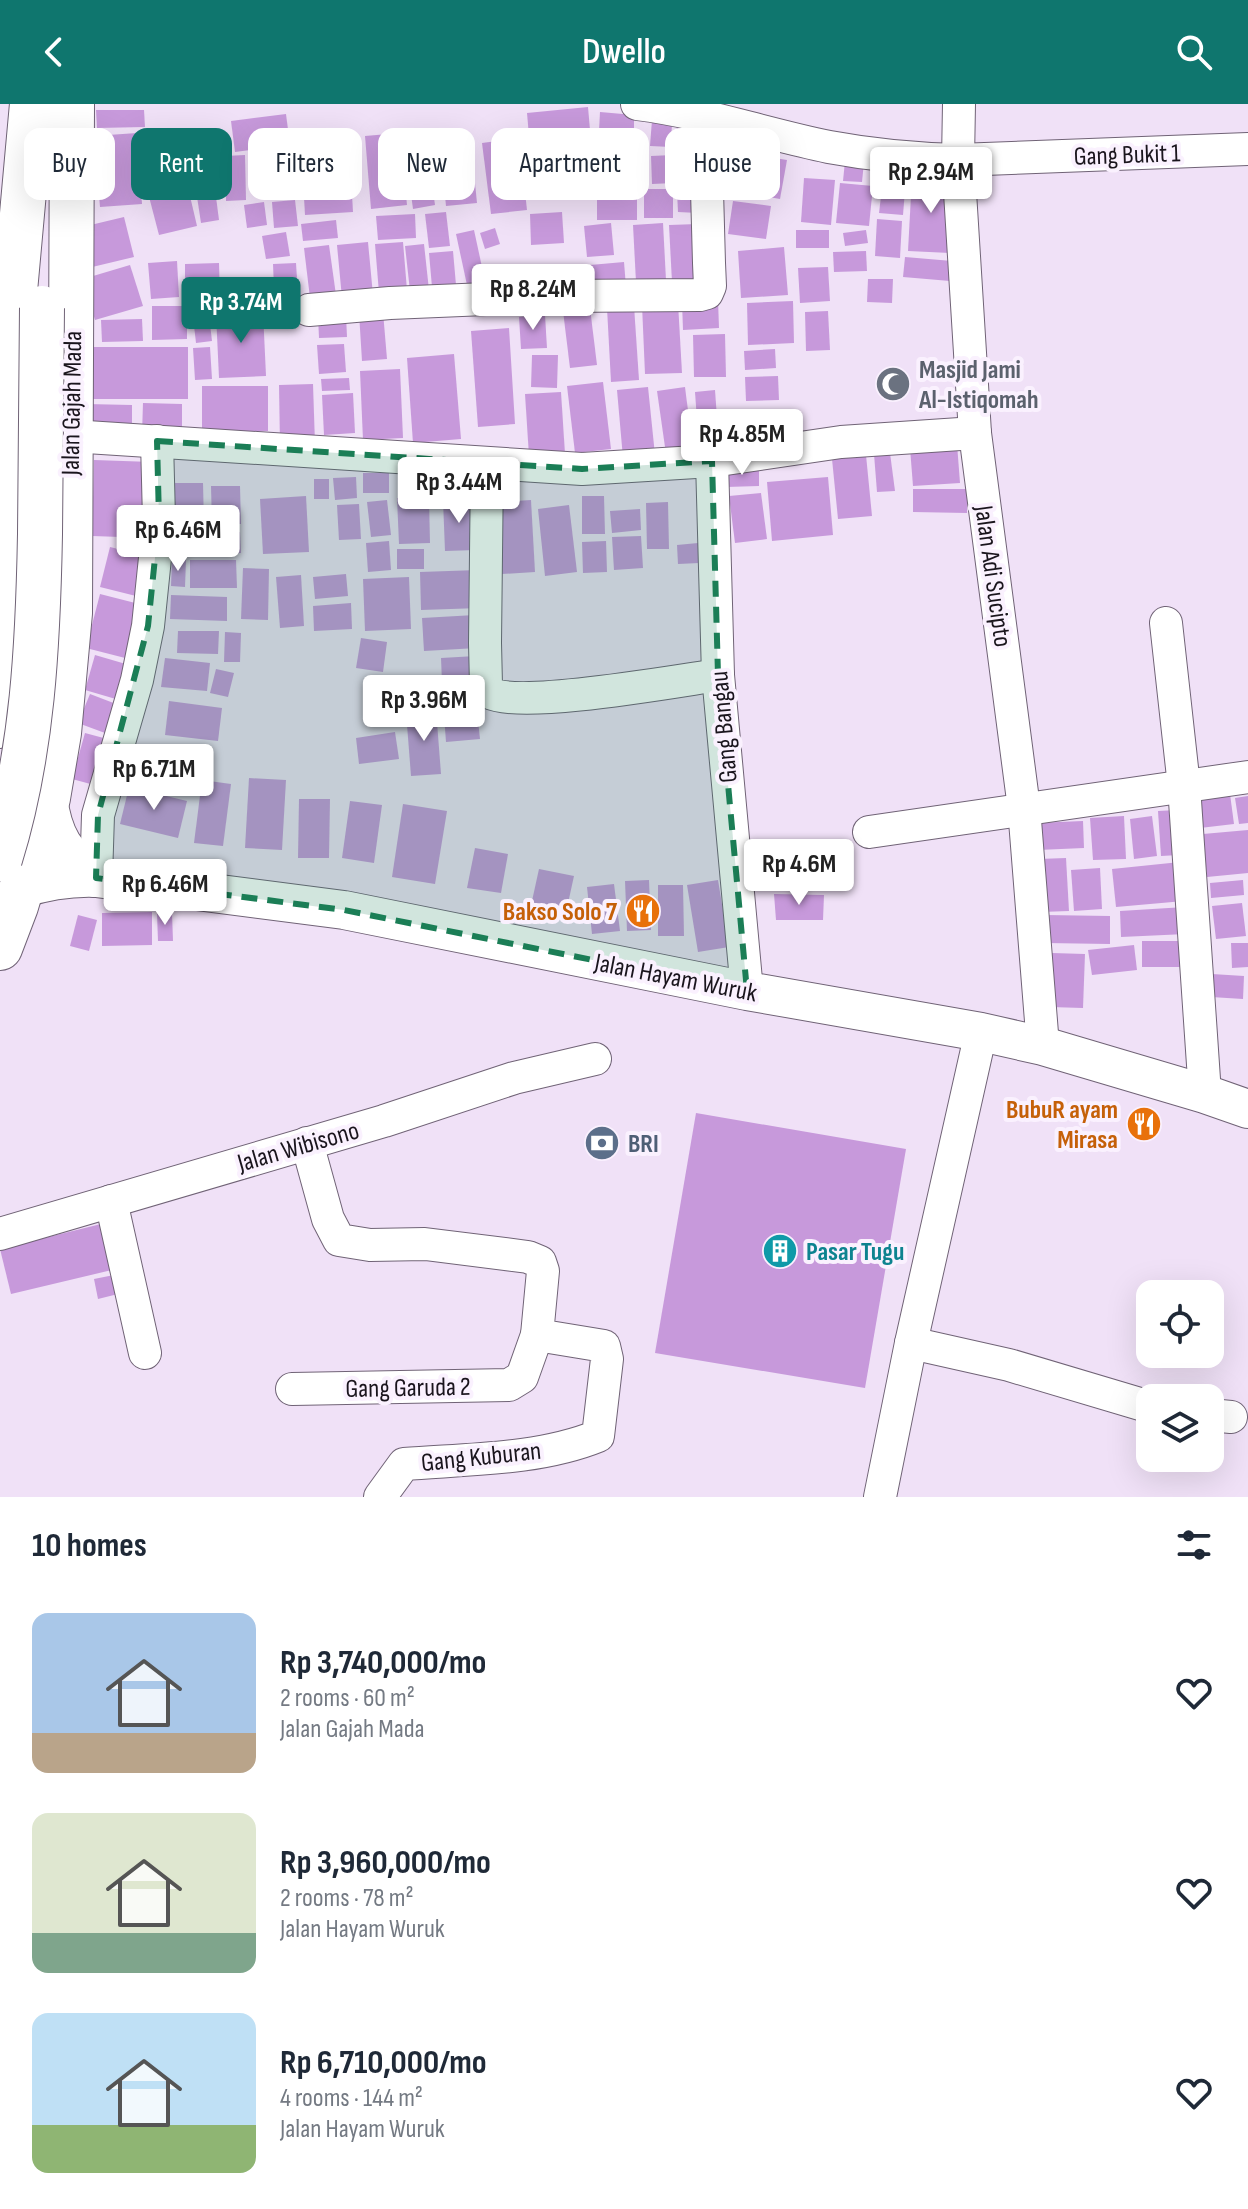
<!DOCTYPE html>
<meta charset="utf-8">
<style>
body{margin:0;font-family:"Sofia Sans Condensed",sans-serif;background:#f6f6f7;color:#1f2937;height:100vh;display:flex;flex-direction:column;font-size:30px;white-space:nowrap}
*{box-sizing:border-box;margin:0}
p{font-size:26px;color:#747a83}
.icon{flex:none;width:44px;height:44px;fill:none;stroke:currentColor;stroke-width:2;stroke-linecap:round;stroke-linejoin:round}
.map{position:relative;height:1393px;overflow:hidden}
.drawer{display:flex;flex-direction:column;background:#fff;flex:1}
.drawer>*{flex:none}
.guide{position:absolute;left:24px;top:24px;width:800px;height:72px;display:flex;gap:16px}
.tools{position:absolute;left:1136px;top:1176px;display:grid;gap:16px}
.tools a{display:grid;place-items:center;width:88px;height:88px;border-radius:16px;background:#fff;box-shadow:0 8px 32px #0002;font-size:40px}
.price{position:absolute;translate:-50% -68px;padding:0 18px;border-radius:8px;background:#fff;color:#222;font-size:26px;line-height:52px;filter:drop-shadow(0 2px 4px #0008)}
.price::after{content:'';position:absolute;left:50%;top:48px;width:24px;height:18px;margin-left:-12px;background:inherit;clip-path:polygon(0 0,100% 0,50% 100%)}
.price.selected{background:#0f766e;color:#fff}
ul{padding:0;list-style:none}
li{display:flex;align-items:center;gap:24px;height:200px;padding:0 32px}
li span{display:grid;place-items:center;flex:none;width:224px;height:160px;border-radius:16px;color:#555}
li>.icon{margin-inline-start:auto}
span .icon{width:96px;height:96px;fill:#fffc;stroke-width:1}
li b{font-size:34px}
h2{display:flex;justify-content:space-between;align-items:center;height:96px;padding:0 32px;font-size:34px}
.chip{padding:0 28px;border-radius:16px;background:#fff;box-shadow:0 8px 32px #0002;font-size:28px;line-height:72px}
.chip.selected{background:#0f766e;color:#fff}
header{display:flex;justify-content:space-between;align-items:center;height:104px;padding:0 32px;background:#0f766e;color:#fff;font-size:36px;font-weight:600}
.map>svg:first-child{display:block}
.building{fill:#c799db}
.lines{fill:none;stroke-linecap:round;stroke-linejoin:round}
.minor-casing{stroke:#706376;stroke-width:34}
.tertiary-casing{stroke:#706376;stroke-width:40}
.primary-casing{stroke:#706376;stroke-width:46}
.minor{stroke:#fff;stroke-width:32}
.tertiary{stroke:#fff;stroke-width:38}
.primary{stroke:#fff;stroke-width:44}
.primary-bridge-casing{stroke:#706376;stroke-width:46;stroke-linecap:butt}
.primary-bridge{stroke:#fff;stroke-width:44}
.marked{fill:#1b7e56;fill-opacity:0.2;stroke:#1b7e56;stroke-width:6;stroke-dasharray:16 10;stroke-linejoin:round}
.labels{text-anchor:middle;stroke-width:8;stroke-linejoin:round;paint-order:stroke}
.street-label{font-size:26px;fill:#1a151d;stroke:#faf1fe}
.worship-label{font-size:26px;font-weight:bold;fill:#5b616d;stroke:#faf1fe;text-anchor:start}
.food-label{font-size:26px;font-weight:bold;fill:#c56008;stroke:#faf1fe;text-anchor:end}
.service-label{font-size:26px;font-weight:bold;fill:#4e5e75;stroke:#faf1fe;text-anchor:start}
.culture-label{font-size:26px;font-weight:bold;fill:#0d838f;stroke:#faf1fe;text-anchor:start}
</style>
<header><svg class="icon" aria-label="back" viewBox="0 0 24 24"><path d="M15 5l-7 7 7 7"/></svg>Dwello<svg class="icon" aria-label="search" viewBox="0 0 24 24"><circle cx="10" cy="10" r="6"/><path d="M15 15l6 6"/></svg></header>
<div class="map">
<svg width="1248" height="1393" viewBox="0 0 1248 1393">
<rect width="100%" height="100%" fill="#f0e1f7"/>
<g class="building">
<path d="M588 3 592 49 531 55 527 9Z"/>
<path d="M96 6H144L145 23 97 24Z"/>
<path d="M600 8 634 11V27H599Z"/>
<path d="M286 10 290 41 235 48 231 17Z"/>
<path d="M652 16 672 17 671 43 650 42Z"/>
<path d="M694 17 696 38 679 40 676 19Z"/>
<path d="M137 29 142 100 100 103 94 32Z"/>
<path d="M400 29 407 101 371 105 365 32Z"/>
<path d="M615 33 642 34 641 54 613 52Z"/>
<path d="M519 34 527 106 491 110 482 39Z"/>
<path d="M349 38 353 108 305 111 301 41Z"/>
<path d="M675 46 697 47 698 109 678 108Z"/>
<path d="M293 47 296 88 256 92 253 51Z"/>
<path d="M730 47 787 56 780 95 723 85Z"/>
<path d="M472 49 477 99 446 102 441 52Z"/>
<path d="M245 51 246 96 226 97 225 52Z"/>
<path d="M673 51 674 79 652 80 651 52Z"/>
<path d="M584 56 585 78 542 79 541 58Z"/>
<path d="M845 57 864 58 862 78 843 77Z"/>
<path d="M595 59H629L630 80H595Z"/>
<path d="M430 65 435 101 413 105 408 68Z"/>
<path d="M213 70 219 116 201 119 194 73Z"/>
<path d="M912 73 954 75 950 149 908 147Z"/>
<path d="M804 74 835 76 831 121 801 118Z"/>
<path d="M186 75 197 122 159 131 147 85Z"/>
<path d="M840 79 873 82 869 122 836 119Z"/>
<path d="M882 84 905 86 903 111 879 109Z"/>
<rect x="644" y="85" width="29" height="29"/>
<rect x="597" y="86" width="40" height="30"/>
<path d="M295 96 298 122 274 124 272 98Z"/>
<path d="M733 97 771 102 766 135 728 130Z"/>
<path d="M264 98 267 121 247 124 244 101Z"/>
<path d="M446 108 450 142 429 144 425 110Z"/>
<path d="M562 108 564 139 531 141 530 110Z"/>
<path d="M415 110 416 134 378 136 376 112Z"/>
<path d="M124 113 134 153 88 164 78 124Z"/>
<path d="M877 115 902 117 900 154 875 152Z"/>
<path d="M336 116 338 134 303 137 301 120Z"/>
<path d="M611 119 614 151 587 153 584 122Z"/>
<path d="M663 119 666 176 636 178 633 121Z"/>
<path d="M698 120 704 176 672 178 669 121Z"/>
<path d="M495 124 500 140 485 145 480 129Z"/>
<path d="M474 126 485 177 467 181 456 130Z"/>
<rect x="796" y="126" width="33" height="18"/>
<path d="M866 126 868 139 845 142 843 129Z"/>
<path d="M286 128 290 152 266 155 262 132Z"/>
<path d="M368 138 373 191 342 194 337 141Z"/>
<path d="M403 138 407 186 379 189 375 140Z"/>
<path d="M424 140 429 186 410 187 405 142Z"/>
<path d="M329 141 336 191 310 194 304 144Z"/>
<path d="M784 143 788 191 741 194 738 147Z"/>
<path d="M453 147 456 181 432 183 429 149Z"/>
<path d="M866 147 867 167 834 168 833 148Z"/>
<path d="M905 153 952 157 950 177 903 173Z"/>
<path d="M177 157 179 193 151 195 148 159Z"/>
<path d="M624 158 626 183 593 186 590 161Z"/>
<path d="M219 159 220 194 185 195V160Z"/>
<path d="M296 159 299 205 275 207 273 160Z"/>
<path d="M578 160 579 184 546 185 545 161Z"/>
<path d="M130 161 143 202 95 216 83 175Z"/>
<path d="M828 163 830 197 800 199 798 164Z"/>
<path d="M267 175 269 202 229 205 227 178Z"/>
<path d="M868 175H893L892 199 867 198Z"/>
<path d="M718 196 719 224 683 226 682 198Z"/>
<path d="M793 197 794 239 748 241 747 199Z"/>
<path d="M678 199 682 269 645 270 642 201Z"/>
<path d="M152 202H187V235L152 236Z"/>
<path d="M634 202 639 276 611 278 607 204Z"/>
<path d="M208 203 212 237 196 239 192 204Z"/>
<path d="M590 204 597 261 570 264 563 207Z"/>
<path d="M828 207 830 246 806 247 805 208Z"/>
<path d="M263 208 266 272 219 274 216 210Z"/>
<path d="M383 208 387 255 362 257 359 209Z"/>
<path d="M346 211 347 233 319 234 318 212Z"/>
<path d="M545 211 547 244 521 245 519 213Z"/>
<path d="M142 215 143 237 102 238 101 216Z"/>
<path d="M509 224 515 320 478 323 471 227Z"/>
<path d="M725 230 726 273H694L693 231Z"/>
<path d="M344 240 346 268 319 270 317 241Z"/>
<rect x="85" y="243" width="103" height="52"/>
<path d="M210 243 212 275 195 276 193 244Z"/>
<path d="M775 245 776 264 745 266 744 247Z"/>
<path d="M454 250 461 335 413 339 407 254Z"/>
<path d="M532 251H558L557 284 531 283Z"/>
<path d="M400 265 403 334 363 336 360 267Z"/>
<path d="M778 272 779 296 746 297 745 273Z"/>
<path d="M349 274 350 286 322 287 321 275Z"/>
<path d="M603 278 611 345 575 349 567 282Z"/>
<path d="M313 280 315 340 280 341 279 281Z"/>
<rect x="202" y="282" width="66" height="45"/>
<path d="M648 283 655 351 623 354 617 286Z"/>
<path d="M685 283 693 346 666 350 657 287Z"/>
<path d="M715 286 719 342 699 344 695 288Z"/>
<path d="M561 288 565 350 529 352 525 290Z"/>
<path d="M353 289 355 329 324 331 322 291Z"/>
<path d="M143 299 182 300V330H142Z"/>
<path d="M86 300 132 301V322H86Z"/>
<path d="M957 340 960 379 913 382 910 344Z"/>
<path d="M890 349 895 387 877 388 874 350Z"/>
<path d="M866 351 872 412 838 415 832 355Z"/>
<path d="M94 356 152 358 150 434 92 432Z"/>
<path d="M759 363V382L726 383V364Z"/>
<rect x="363" y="369" width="26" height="20"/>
<path d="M356 373 357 394 335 396 333 374Z"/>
<path d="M828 373 833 431 772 437 767 378Z"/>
<path d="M465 374 466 390 446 391V375Z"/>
<rect x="314" y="375" width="15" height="20"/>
<path d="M172 379H203L204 421 173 422Z"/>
<path d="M211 382H240L241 420H212Z"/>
<path d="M913 385H967V409L913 408Z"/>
<path d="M761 389 767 435 735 439 729 392Z"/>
<path d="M306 392 309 448 263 450 260 395Z"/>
<path d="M582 392H604L605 430H582Z"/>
<path d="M397 394H429L430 439 399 440Z"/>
<path d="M473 395 476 446 445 447 443 396Z"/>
<path d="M387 396 391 431 371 433 367 398Z"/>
<path d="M531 396 535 468 502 470 498 398Z"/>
<path d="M668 398 669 445H647L646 399Z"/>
<path d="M359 400 361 435 339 436 337 401Z"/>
<path d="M569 401 577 468 545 472 538 405Z"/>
<path d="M640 405 641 426 612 429 610 407Z"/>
<path d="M240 428 241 449 176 453 175 431Z"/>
<path d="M641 432 643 464 614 466 612 433Z"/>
<path d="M389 437 391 466 368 468 366 439Z"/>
<path d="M606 437 607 468 583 469 582 438Z"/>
<path d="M698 439 699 459 678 460 677 441Z"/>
<path d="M110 443 150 453 140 493 100 483Z"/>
<rect x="397" y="445" width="27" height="20"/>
<path d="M172 455 186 456 185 483 171 482Z"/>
<path d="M190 456H236L237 484H190Z"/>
<path d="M243 464 269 465 268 516 241 515Z"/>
<path d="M478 466 480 504 421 506 420 468Z"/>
<path d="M346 470 348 492 315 495 313 473Z"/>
<path d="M301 471 304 522 280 524 276 473Z"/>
<path d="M409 473 411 525 365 527 363 475Z"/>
<path d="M100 490 147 502 133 556 86 544Z"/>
<path d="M171 491 227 493V517L170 515Z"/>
<path d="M351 499 352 525 314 527 313 502Z"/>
<path d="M475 511 477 544 424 547 422 514Z"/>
<path d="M178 527H219L218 550 177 549Z"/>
<path d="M225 528 241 529 240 558H224Z"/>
<path d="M361 534 387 538 383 568 356 564Z"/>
<path d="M95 551 136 563 126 598 85 586Z"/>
<path d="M476 552 478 602 443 603 441 554Z"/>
<path d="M165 554 210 559 207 587 161 583Z"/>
<path d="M216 565 234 569 228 593 210 589Z"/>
<path d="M90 590 124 603 113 632 78 619Z"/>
<path d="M169 597 222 604 218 637 165 631Z"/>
<path d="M436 605 441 670 411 672 406 608Z"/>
<path d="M477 607 480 635 446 638 444 611Z"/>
<path d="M395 628 399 655 359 660 356 634Z"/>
<path d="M85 629 111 636 98 682 72 675Z"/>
<path d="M136 644 193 653 187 687 131 678Z"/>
<path d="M249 674 286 676 282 746 245 744Z"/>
<path d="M202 676 231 680 223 742 194 739Z"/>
<path d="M129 683 187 697 178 734 120 720Z"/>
<path d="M1230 690 1234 720 1200 724 1197 694Z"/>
<path d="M1248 692V719L1239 720 1235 694Z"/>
<path d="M299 695H330L329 754H298Z"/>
<path d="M350 697 382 701 374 759 342 754Z"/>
<path d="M403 700 447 707 435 780 392 773Z"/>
<path d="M1177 706 1179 751 1161 752 1158 707Z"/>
<path d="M1124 712 1126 755 1093 756 1090 714Z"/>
<path d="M1152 712 1157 752 1134 755 1130 715Z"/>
<path d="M1083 717 1084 744 1038 746 1036 719Z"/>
<path d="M1248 726V769L1207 773 1203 730Z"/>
<path d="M475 744 508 750 501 789 467 784Z"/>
<path d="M1066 754 1069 807 1041 808 1039 755Z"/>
<path d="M1180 758 1184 797 1116 803 1112 765Z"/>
<path d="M1100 764 1102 805 1074 807 1071 766Z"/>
<path d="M539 765 574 772 565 813 530 806Z"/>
<path d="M649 776 651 826 627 827 625 777Z"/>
<path d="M718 776 729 843 698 848 687 781Z"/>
<path d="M1243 776 1244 791 1211 794 1210 779Z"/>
<path d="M614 780 620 827 592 830 587 783Z"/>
<path d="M658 781H683L684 832H658Z"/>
<path d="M774 790 824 791 823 816H776Z"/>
<path d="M1242 799 1246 832 1216 835 1212 802Z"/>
<path d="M1185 803 1186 830 1121 833 1120 807Z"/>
<path d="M152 808V841L102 842V809Z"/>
<path d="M172 809 173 837H158L157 810Z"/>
<path d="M78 811 97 816 89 847 70 842Z"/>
<path d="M1045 811 1110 812V840L1045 839Z"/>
<path d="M1142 837H1187L1186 863H1142Z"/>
<path d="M1231 839H1248V863L1232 864Z"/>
<path d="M1134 841 1137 866 1092 871 1088 846Z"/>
<path d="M1052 849 1085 850 1083 904 1050 903Z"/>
<path d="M1212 870 1244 872 1243 895 1211 893Z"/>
<path d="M696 1009 906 1045 865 1284 655 1249Z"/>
<path d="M105 1119 116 1165 11 1190 0 1145Z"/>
<path d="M114 1171 118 1190 98 1195 94 1175Z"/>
</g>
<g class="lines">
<g class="minor-casing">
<g id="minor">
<path d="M637 0C702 8 765 30 829 43 872 51 915 55 958 56L1248 45"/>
<path d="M959 0 958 56 975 329 1024 704 1043 942"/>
<path d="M309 206 390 199 559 192 700 191 707 189 710 182 709 159 705 13"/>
<path d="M71 332 582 365 712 357 841 338 975 329"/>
<path d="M712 357 718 571 747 887"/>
<path d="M487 361 485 539 486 581 490 589C521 605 676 577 718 571"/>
<path d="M1166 519 1184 682 1205 990"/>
<path d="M869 728 1248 673"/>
<path d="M96 774 98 711 137 576 148 522 159 415 157 337"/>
<path d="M307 1039 328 1115 339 1136 370 1141 425 1140 528 1153 540 1158 543 1167 537 1231 604 1242 607 1255 598 1332C539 1356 467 1355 404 1360L380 1393"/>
<path d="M111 1097 145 1249"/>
<path d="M0 1130 384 1017 514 974 595 955"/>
<path d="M911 1239 1009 1261 1150 1303"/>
<path d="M292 1285 509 1281 522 1273 537 1231"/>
<path d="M1210 1311 1231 1313"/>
<path d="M880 1393 911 1239 981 928"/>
</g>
</g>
<g class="tertiary-casing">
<g id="tertiary">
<path d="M48 694C53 733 65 751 96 774"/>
<path d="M21 785C46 777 69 773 96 774L344 806 747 887 981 928 1043 942 1205 990 1248 1005"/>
</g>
</g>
<g class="primary-casing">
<g id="primary">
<path d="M0 622 8 506 15 187 32 0"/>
<path d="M0 844 16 802 48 694 59 629 70 509 72 0"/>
</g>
</g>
<use href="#minor" class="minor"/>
<use href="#tertiary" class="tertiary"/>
<use href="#primary" class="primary"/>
<g class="primary-bridge-casing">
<path id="primary-bridge" d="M0 755C33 649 38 539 40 430 41 354 41 279 42 204"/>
</g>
<use href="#primary-bridge" class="primary-bridge"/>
</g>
<path class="marked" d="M157 337 582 365 712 357 718 571 747 887 344 806 96 774 98 711 148 522 159 415Z"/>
<defs>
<g id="mosque-disc" transform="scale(1.8)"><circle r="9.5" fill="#6b7280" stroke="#faf1fe"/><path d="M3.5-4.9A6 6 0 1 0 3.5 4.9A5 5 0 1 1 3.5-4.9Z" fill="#fff"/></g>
<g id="restaurant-disc" transform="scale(1.8)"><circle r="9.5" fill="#e8710a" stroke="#faf1fe"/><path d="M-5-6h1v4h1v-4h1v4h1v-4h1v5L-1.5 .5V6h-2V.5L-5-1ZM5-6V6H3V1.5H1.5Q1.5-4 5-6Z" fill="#fff"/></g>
<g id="bank-disc" transform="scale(1.8)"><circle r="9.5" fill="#5c6f8a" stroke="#faf1fe"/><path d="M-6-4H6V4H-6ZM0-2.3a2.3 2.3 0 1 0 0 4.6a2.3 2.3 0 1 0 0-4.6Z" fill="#fff"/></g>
<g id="building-disc" transform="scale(1.8)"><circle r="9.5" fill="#0f9aa8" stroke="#faf1fe"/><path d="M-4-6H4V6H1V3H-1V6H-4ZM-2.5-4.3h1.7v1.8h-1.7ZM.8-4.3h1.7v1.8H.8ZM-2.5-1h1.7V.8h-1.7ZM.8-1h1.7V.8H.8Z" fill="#fff"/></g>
</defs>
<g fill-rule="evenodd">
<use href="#mosque-disc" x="893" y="280"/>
<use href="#restaurant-disc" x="643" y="807"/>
<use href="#restaurant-disc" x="1144" y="1020"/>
<use href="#bank-disc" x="602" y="1039"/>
<use href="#building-disc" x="780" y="1147"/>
</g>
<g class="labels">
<g class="street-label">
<text transform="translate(1127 50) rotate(-2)" y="9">Gang Bukit 1</text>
<text transform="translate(71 299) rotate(-89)" y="9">Jalan Gajah Mada</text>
<text transform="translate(994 472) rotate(82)" y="9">Jalan Adi Sucipto</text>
<text transform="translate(723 623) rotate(-95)" y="9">Gang Bangau</text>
<text transform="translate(676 873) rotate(11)" y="9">Jalan Hayam Wuruk</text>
<text transform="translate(298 1042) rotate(-16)" y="9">Jalan Wibisono</text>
<text transform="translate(408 1283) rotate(-1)" y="9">Gang Garuda 2</text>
<text transform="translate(481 1352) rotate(-6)" y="9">Gang Kuburan</text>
</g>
<g class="worship-label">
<text x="919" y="274">Masjid Jami<tspan x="919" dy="30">Al-Istiqomah</tspan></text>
</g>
<g class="food-label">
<text x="617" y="816">Bakso Solo 7</text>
<text x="1118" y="1014">BubuR ayam<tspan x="1118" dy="30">Mirasa</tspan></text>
</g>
<g class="service-label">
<text x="628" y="1048">BRI</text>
</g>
<g class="culture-label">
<text x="806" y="1156">Pasar Tugu</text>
</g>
</g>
</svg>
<div class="tools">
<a><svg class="icon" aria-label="locate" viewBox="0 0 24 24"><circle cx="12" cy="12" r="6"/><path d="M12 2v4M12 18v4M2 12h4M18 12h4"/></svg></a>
<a><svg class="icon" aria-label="layers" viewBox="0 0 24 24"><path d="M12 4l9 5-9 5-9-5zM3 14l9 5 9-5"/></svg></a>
</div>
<b class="price" style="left:931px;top:111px">Rp 2.94M</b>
<b class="price" style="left:533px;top:228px">Rp 8.24M</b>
<b class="price selected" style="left:241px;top:241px">Rp 3.74M</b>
<b class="price" style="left:742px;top:373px">Rp 4.85M</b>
<b class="price" style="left:459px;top:421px">Rp 3.44M</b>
<b class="price" style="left:178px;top:469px">Rp 6.46M</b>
<b class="price" style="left:424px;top:639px">Rp 3.96M</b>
<b class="price" style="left:154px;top:708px">Rp 6.71M</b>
<b class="price" style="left:799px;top:803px">Rp 4.6M</b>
<b class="price" style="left:165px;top:823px">Rp 6.46M</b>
<div class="guide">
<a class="chip">Buy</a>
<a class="chip selected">Rent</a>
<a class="chip">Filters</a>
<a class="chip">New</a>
<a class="chip">Apartment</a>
<a class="chip">House</a>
</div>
</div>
<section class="drawer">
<h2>10 homes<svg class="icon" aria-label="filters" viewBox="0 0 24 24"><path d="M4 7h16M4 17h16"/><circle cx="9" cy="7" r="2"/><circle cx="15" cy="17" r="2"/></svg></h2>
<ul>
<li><span style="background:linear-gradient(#a9c7e8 75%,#b9a48a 0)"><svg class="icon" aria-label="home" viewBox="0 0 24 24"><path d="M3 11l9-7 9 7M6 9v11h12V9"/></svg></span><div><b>Rp 3,740,000/mo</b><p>2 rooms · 60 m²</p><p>Jalan Gajah Mada</p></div><svg class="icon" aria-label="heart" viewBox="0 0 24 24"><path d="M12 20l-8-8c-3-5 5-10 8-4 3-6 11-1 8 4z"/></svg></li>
<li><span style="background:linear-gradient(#dfe7d0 75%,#7fa58c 0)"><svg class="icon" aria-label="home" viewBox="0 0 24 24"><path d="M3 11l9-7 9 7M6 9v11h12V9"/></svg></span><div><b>Rp 3,960,000/mo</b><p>2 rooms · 78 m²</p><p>Jalan Hayam Wuruk</p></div><svg class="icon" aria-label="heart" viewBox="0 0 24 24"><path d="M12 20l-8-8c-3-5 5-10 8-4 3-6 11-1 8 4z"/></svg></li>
<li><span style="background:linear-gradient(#bfe0f5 70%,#8fb573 0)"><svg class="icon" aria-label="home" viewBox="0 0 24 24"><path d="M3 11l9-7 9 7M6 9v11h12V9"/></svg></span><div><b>Rp 6,710,000/mo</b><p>4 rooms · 144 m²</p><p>Jalan Hayam Wuruk</p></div><svg class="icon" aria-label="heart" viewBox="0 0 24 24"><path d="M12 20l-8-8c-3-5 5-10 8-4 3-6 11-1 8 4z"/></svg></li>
</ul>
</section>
